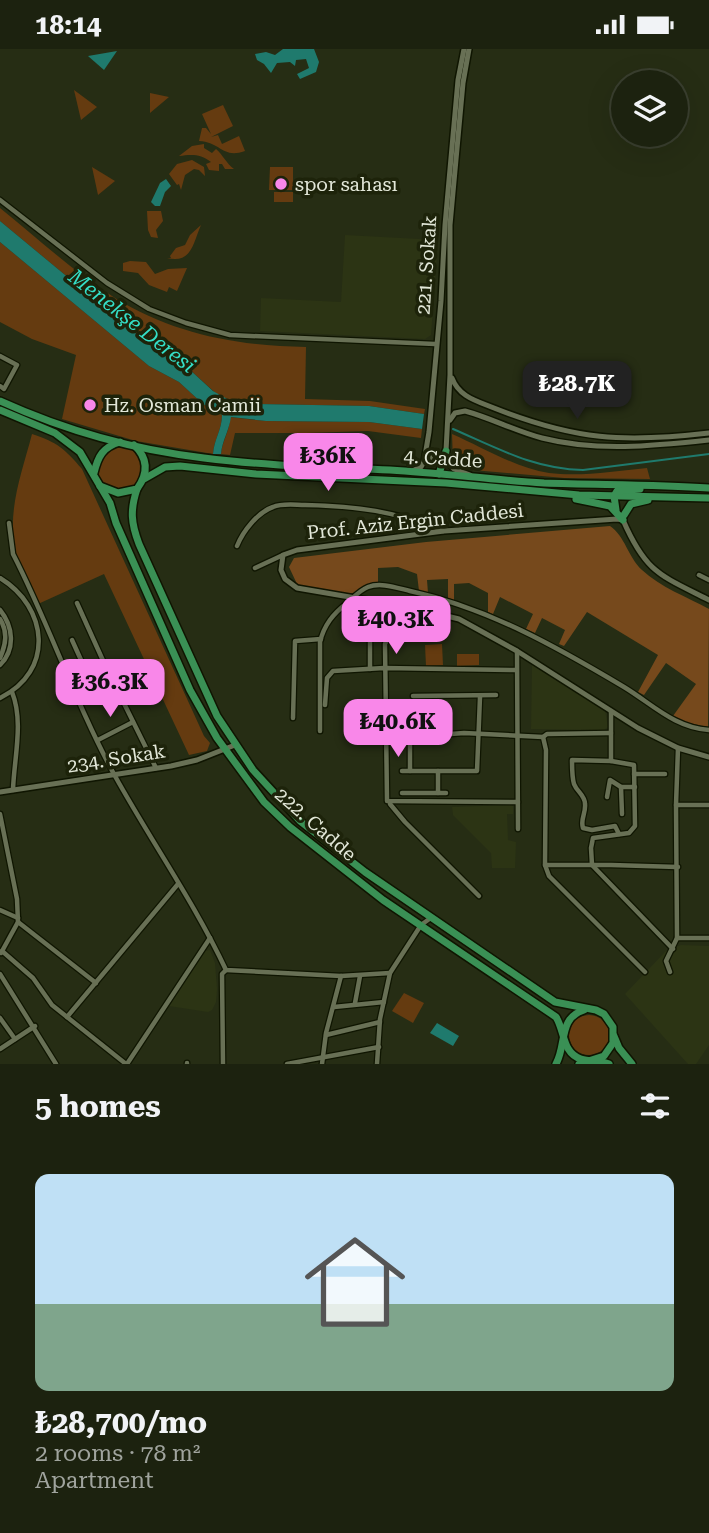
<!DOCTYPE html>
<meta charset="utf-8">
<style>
body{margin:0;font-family:"Roboto Serif",serif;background:#292f1d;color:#f1f3f6;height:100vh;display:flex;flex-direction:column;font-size:26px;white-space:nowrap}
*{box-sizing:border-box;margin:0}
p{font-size:23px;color:#a0a49e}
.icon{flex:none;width:38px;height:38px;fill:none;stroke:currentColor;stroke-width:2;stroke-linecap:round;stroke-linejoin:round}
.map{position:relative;height:1015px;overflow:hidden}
.side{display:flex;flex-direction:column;background:#1c220f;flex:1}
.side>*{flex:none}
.fabs{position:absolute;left:611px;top:21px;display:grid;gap:14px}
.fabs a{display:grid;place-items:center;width:77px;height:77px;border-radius:50%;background:#1c220f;box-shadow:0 7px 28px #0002,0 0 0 2px #3a3f2f;font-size:35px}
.price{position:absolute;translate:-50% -60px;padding:0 16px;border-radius:14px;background:#f987e9;color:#111;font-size:23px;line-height:46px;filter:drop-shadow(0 2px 4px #0008)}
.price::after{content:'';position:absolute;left:50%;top:42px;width:21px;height:16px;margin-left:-10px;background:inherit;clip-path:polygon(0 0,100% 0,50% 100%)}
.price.on{background:#222;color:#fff}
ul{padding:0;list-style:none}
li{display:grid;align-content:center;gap:14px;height:371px;padding:0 35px}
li+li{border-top:2px solid #3a3f2f}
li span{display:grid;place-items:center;height:217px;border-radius:14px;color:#555}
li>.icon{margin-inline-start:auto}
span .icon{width:126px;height:126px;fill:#fffc;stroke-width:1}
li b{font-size:30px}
h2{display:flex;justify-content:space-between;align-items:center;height:84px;padding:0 35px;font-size:30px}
.status{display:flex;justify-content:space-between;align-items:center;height:49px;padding:0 35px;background:#1c220f;direction:ltr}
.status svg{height:19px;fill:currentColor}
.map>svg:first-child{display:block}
.built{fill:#2c3414}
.green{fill:#653b10}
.forest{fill:#76491c}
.water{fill:#1f7a6d}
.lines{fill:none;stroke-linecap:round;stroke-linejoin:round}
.stream{stroke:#1f7a6d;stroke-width:2}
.minor-casing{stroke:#0f1501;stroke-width:7}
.tertiary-casing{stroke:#0f1501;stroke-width:8}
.primary-casing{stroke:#0f1501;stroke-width:10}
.minor{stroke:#687055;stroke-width:4.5}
.tertiary{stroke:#687055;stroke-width:5}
.primary{stroke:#3a9055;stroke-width:7}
.poi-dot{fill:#f987e9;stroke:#1d230a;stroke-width:2.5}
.labels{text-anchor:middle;stroke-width:7;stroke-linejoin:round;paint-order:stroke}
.poi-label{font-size:19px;fill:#e2e7d8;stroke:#1d230a;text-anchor:start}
.street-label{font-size:19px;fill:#e2e7d8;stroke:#1d230a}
.water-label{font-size:21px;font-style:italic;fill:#34dec7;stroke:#1d230a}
</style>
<div class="status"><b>18:14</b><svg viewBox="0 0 49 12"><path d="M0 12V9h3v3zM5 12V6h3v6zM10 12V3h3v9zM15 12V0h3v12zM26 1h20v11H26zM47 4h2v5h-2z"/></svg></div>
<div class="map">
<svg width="709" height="1015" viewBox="0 0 709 1015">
<rect width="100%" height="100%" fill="#262d14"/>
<g class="built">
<path d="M345 186 438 191 431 286 425 290 260 282 261 249 341 253Z"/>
<path d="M532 615 605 661 608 678 604 681 531 680Z"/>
<path d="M510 756 513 757V765H507L508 791 516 793 515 819H492L491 804 453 766 452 758Z"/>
<path d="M681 896 709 897V996L696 1015H688L625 945 666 902Z"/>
<path d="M210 901 215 914 217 940 216 953 212 961 208 963 169 957 204 902Z"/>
</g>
<g class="green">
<path d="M74 41 97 58 81 71Z"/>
<path d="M150 44 169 48 150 64Z"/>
<path d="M223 56 233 77 211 88 218 86 222 95 239 87 245 102C222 110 221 93 199 92L202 79H206L211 85 202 65Z"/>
<path d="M204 95V99L212 104 216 100C223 106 226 114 234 120H225L222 115H219V122L209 121 206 115 211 113C201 105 192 105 179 107L192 97Z"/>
<path d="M192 111 204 118 205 127 199 121 194 120 185 126 181 141 179 135 177 136 169 125 177 115Z"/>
<path d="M92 118 115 132 98 146Z"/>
<path d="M270 118H293V141H269Z"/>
<rect x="274" y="143" width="19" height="10"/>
<path d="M0 159C37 189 74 223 115 249 173 285 238 297 306 298L305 350 370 352 425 360 424 365 369 357 247 355 220 348 189 320 158 303 0 172Z"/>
<path d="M147 162H161L163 172 156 181 158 189 151 188 148 181Z"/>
<path d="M201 176C193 194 192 215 167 209H171L170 207 176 199 185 196 190 186Z"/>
<path d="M0 193 149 317 179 333 203 355 222 366C222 381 214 390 213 405L136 392 62 370 76 306 32 290 0 273Z"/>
<path d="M130 212 146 213 155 225 168 220 187 219 177 242 169 238 167 243 149 236 138 224 123 222V214Z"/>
<path d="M230 368 266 372 369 373 422 380 421 389 368 382 307 384H235L230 406 221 405C222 392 230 382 230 368Z"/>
<path d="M32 385C57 393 65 400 82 420L204 687 210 694 207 702 189 706 104 525 38 555C31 539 20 521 16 504 6 463 22 424 32 385Z"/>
<path d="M452 385C482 398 516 419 549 424 581 428 615 422 647 419L650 430 564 429 461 420 453 414Z"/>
<circle cx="119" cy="419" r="23"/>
<path d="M431 572 433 584 414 587 412 575Z"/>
<path d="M442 595 443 616 426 617 425 596Z"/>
<path d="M457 605H479V616L457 617Z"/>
<path d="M404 944 424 954 413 974 392 962Z"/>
<circle cx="589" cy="986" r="20"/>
</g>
<path class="forest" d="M610 477C625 487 628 508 642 521 660 538 687 548 709 560L708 678 683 673 673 667 696 635 666 614 644 646 638 643 658 606 587 563 564 597 559 595 565 581 542 569 535 584 526 580 533 565 500 548 493 565 488 563V544L469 534 454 535V551L448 549V530L427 531 428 544 419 542 417 525 398 518 378 519V533C367 534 362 543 353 544 340 546 310 539 297 535L289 518 294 509 426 493Z"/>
<g class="water">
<path d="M283 0H314L319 13 316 23 300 30 297 25 309 19 306 10 296 11 295 17 290 13 277 14 271 24 264 15 257 11 255 5 266 3 275 6Z"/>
<path d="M117 2 104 21 88 7Z"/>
<path d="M166 130 171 137 165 143 160 157H155L151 153 160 134Z"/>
<path d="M0 172 158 303 189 320 213 342 229 351 257 355 369 357 424 365 422 380 369 373 266 372 231 368C229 382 222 392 221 405H213C214 390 222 381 222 366L203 355 179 333 149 317 0 193Z"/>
<path d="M437 974 459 987 453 997 430 984Z"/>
</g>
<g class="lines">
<path class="stream" d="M453 380C497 399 534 420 583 421L709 405"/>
<g class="minor-casing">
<g id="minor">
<path d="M0 151 107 234 149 260 186 274 230 286 435 295"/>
<path d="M0 307 17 316 4 340 0 337"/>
<path d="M9 474 13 505C50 577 76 656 115 727 151 792 194 853 226 921L341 927 390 924"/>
<path d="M237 497C243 482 258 463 273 458 282 454 295 456 305 456 356 457 396 462 443 482"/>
<path d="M255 519 283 506"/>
<path d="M699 526 709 531"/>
<path d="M0 529C48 558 55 622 0 649"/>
<path d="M77 554 105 616 156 719"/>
<path d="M414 559 391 582 385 595 387 752 518 753"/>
<path d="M0 561C13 577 16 600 0 616"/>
<path d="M0 570C8 583 6 595 0 609"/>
<path d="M370 584V620"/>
<path d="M72 591 81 611 74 639"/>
<path d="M517 602 518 780"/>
<path d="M12 643C24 673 14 709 13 741"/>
<path d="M413 647 496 646"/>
<path d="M325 656 327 629 333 622 384 619 516 621"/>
<path d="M611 662V712L572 711C572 718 572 728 574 735 577 743 585 746 585 755 586 765 580 770 583 779L592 781 615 777 619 785"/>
<path d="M293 669 295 592 321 590"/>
<path d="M320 682V593C324 576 333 565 347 554 353 549 360 541 368 538 381 533 397 539 410 542 488 559 557 598 624 638 652 655 675 679 709 681"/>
<path d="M386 685 410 688 464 684 543 688 547 685 611 684"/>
<path d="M410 688V722"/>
<path d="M543 688 546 701 545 816 549 827 645 923"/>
<path d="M98 691 133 673"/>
<path d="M611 712 634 716 635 777 629 784 593 789 591 799 592 816 673 900"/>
<path d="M402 722H477L480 648"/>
<path d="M634 725H665"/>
<path d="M621 738 622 765"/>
<path d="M402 744H438V722"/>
<path d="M438 744H446"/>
<path d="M607 748 610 731 621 738H635"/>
<path d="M390 755 405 773 479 847"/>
<path d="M676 756H709"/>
<path d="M0 765 17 850 18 873 1 904"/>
<path d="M545 816H611L678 818"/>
<path d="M0 861 18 869"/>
<path d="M18 873 96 934"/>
<path d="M677 889H709"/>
<path d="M2 902 33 929 52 956 126 1015"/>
<path d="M670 923 666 912 677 889 676 756 678 699"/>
<path d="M0 925 56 1015"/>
<path d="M355 954 360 927"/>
<path d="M334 958 384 953"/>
<path d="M67 968 178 835"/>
<path d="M0 969 15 990"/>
<path d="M326 986 380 973"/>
<path d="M0 1000 35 977"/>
<path d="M187 1014V1015"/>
<path d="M127 1015 210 889"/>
<path d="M223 1015 222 925 226 921"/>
<path d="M287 1015 379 998"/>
<path d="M322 1015 326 984 341 927"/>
<path d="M377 1015 380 970 390 924 421 876 432 868"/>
</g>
</g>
<g class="tertiary-casing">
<g id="tertiary">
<path d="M469 0 463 34 450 176V326L446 402 450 416 454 420 470 426"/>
<path d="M452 329C459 348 477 352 494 359 575 391 623 394 709 384"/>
<path d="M450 371 455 364 465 362C491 369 515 382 542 389 597 403 653 397 709 391"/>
<path d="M427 405 433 412H439L444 408"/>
<path d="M412 422 421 418 424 413 429 383 441 252 445 176 458 31 464 0"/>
<path d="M709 551C660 526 646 524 623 471L617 470 444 482 297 501 283 506 281 521 285 530 297 539 414 559 459 570 517 602 638 679 678 699 709 708"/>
<path d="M0 743 171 717 197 711 235 696"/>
</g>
</g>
<g class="primary-casing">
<g id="primary">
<path d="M0 352C64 381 135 401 204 409 266 417 328 418 390 421 442 424 493 431 544 434 599 436 654 435 709 439"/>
<path d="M0 361 55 384 80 403 110 454 116 474 190 641 217 689 264 753 290 778 383 851 556 968C565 982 562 1004 581 1010 590 1013 600 1011 609 1015"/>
<path d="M94 424C98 407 103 398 120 393"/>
<path d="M439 425 446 402"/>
<path d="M144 430 165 418 180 417 256 425 446 434 579 446 709 449"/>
<path d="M100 437 118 444 137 440C148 425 149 410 134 396"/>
<path d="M137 440C130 461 131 474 139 495L217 667 253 721 300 772 365 823 555 953 596 961 604 965 613 978V994L604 1007 579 1015"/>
<path d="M576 450 610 457 623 471"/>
<path d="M616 461 614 447 617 442 640 440"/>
<path d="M624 466 631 455 648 451"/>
<path d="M614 987 619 999 632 1015"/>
<path d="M556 1015C567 995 558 969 584 961"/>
</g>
</g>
<use href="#minor" class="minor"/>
<use href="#tertiary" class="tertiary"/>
<use href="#primary" class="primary"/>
</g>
<g class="poi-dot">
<circle cx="281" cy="135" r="7"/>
<circle cx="90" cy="356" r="7"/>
</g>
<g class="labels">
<g class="poi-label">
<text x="295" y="142">spor sahası</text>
<text x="104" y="363">Hz. Osman Camii</text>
</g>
<g class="street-label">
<text transform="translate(426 216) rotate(-86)" y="7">221. Sokak</text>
<text transform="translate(443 409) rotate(4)" y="7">4. Cadde</text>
<text transform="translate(415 472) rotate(-6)" y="7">Prof. Aziz Ergin Caddesi</text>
<text transform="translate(116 709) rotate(-9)" y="7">234. Sokak</text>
<text transform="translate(316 775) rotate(41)" y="7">222. Cadde</text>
</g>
<g class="water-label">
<text transform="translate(132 272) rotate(38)" y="7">Menekşe Deresi</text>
</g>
</g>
</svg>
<div class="fabs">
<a><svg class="icon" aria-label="layers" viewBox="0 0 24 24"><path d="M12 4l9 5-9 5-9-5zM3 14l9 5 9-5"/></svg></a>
</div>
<b class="price on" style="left:577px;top:372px">₺28.7K</b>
<b class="price" style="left:328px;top:444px">₺36K</b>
<b class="price" style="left:396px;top:607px">₺40.3K</b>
<b class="price" style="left:110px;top:670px">₺36.3K</b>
<b class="price" style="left:398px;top:710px">₺40.6K</b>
</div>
<section class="side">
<h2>5 homes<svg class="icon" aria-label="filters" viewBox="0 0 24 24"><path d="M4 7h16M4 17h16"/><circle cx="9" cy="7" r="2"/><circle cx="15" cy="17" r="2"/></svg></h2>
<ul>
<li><span style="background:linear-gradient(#bfe0f5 60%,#7fa58c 0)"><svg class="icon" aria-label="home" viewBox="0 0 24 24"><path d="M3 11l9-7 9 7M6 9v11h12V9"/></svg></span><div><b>₺28,700/mo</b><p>2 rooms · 78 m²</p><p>Apartment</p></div></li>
</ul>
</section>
